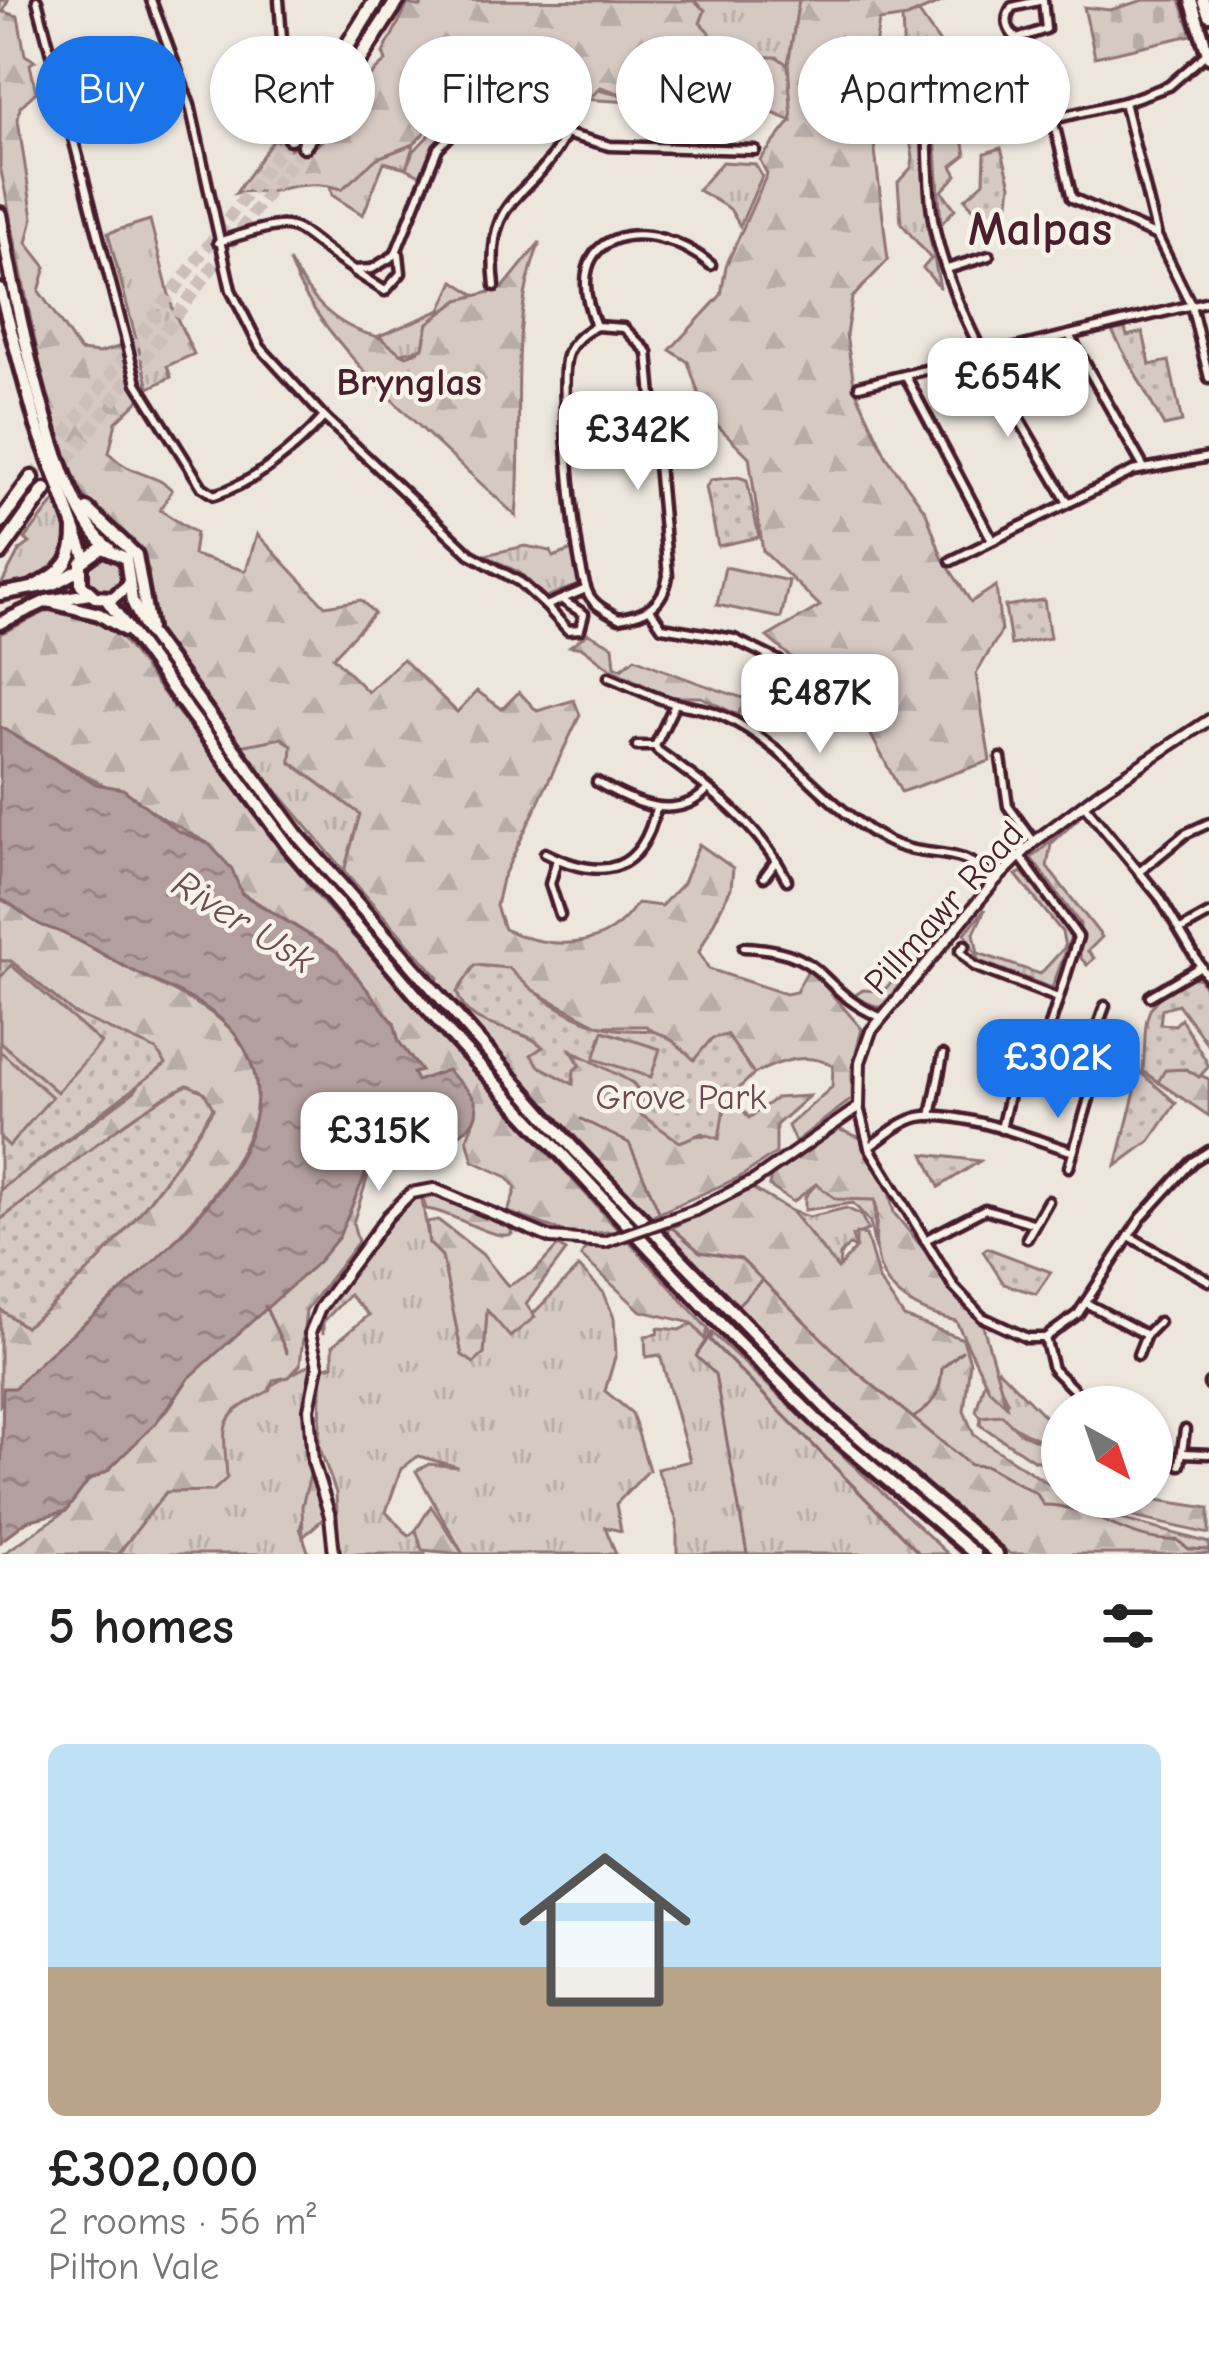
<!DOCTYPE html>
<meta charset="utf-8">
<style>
body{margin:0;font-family:"Comic Neue",sans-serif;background:#f2f2f2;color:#222;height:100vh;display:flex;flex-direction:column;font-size:45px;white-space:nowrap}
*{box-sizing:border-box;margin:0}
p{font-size:39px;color:#767676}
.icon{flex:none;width:66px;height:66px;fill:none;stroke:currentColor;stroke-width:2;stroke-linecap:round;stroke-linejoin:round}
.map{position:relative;height:1554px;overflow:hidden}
.panel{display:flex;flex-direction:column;background:#fff;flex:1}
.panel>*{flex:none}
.guide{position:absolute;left:36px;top:36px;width:1137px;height:108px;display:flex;gap:24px}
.needle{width:78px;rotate:140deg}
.buttons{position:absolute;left:1041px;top:1386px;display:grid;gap:24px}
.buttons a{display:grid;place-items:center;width:132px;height:132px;border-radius:50%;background:#fff;box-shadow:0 3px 9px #0004;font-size:60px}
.price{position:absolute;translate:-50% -102px;padding:0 27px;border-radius:24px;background:#fff;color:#222;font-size:39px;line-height:78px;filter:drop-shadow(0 3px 6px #0008)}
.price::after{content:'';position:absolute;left:50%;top:72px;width:36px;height:27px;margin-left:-18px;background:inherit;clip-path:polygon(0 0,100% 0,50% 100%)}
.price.current{background:#1a73e8;color:#fff}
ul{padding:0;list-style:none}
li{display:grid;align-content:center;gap:24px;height:636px;padding:0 48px}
li span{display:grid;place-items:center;height:372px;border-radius:18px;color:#555}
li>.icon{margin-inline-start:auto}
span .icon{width:216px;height:216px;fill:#fffc;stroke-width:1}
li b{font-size:51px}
h2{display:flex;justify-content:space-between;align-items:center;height:144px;padding:0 48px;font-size:51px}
.pill{padding:0 42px;border-radius:54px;background:#fff;box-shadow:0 3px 9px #0004;font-size:42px;line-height:108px}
.pill.current{background:#1a73e8;color:#fff}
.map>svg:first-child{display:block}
.grass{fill:url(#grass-tufts);stroke:#907476;stroke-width:3}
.forest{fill:url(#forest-firs);stroke:#907476;stroke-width:3}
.cemetery{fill:url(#cemetery-stones);stroke:#907476;stroke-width:3}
.park{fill:url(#park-dots);stroke:#907476;stroke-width:3}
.pitch{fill:#d5c9c2;stroke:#907476;stroke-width:3}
.water{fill:url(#water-ripples);stroke:#896c6f;stroke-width:3}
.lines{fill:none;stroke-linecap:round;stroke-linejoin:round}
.stream{stroke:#896c6f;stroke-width:3}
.motorway-tunnel{stroke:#ccbeb9;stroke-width:12;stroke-dasharray:12 6;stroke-linecap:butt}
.minor-casing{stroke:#4a1f2b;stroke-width:15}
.tertiary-casing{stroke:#4a1f2b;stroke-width:16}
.primary-casing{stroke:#4a1f2b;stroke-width:20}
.trunk-casing{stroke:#4a1f2b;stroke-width:20}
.motorway-casing{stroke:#4a1f2b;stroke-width:21}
.minor{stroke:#f7f3e8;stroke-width:6}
.tertiary{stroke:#f7f3e8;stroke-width:8}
.primary{stroke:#f7f3e8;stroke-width:10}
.trunk{stroke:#f7f3e8;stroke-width:10}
.motorway{stroke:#f7f3e8;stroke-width:12}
.tertiary-bridge-casing{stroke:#4a1f2b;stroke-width:16;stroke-linecap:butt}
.tertiary-bridge{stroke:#f7f3e8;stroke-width:8}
.labels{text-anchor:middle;stroke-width:9;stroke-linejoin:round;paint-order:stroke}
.street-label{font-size:36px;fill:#4a1f2b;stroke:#f7f3e8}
.park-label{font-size:36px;fill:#6d4a51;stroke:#f7f3e8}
.neighbourhood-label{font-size:39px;font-weight:bold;fill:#4a1f2b;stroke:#f7f3e8}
.water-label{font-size:39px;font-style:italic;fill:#6f4c53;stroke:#f7f3e8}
.district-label{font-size:48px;font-weight:bold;fill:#4a1f2b;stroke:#f7f3e8}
</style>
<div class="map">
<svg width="1209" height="1554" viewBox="0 0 1209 1554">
<defs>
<pattern id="grass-tufts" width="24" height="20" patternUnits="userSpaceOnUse" patternTransform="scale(3)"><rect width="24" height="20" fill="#d5c9c2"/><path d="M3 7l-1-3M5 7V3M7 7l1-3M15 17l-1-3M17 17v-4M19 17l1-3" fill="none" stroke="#b8aca7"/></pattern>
<pattern id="forest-firs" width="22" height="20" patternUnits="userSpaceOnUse" patternTransform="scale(3)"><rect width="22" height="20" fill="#d5c9c2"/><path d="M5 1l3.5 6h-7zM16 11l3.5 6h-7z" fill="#b8aca7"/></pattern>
<pattern id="cemetery-stones" width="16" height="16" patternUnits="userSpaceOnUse" patternTransform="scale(3)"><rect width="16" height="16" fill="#d5c9c2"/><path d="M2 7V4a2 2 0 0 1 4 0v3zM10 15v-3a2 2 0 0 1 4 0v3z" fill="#b8aca7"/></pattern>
<pattern id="park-dots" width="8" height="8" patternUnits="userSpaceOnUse" patternTransform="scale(3)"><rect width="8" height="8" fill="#d5c9c2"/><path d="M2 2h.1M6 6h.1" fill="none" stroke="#b8aca7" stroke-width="1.8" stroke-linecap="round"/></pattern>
<pattern id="water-ripples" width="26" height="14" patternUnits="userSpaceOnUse" patternTransform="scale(3)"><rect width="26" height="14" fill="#b39f9d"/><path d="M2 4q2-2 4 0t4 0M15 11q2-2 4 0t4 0" fill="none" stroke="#948180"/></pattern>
</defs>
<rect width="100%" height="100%" fill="#ece6dd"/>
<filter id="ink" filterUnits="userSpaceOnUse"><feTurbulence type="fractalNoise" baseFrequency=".00833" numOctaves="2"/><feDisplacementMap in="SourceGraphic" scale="24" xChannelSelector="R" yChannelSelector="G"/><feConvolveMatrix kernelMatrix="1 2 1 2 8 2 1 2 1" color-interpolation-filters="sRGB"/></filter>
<g filter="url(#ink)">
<g class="grass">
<path d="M681 0H799L788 65C763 46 718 59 690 67L710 44V33L700 23 705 10Z"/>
<path d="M919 13 948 55 966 155 952 166 957 175 942 191 955 209 941 224 935 135 943 123V60L930 50 921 51 905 74 910 122 922 142 928 229 940 288 923 268 931 259 901 223 898 182 911 168 913 158 897 63 904 61 902 17Z"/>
<path d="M520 60C555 74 620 106 650 92L658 101 682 105 564 98 533 83 498 79Z"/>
<path d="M929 66 936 77V116L928 123 918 116 920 69Z"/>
<path d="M414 144 406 168 384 162 363 215 332 195 330 186 342 189 377 158Z"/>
<path d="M722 162 755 164 762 176 740 226 730 209 698 190Z"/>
<path d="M150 220 173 310 194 354 167 366 171 377 149 388 108 233Z"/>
<path d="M454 281 480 298 459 300 427 324 423 348 399 354 379 336 441 310Z"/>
<path d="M58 497 70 550C52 577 31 581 0 587L19 551 30 543 25 539Z"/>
<path d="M525 546 551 551 553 557 575 549 578 585 546 597 520 573 485 555Z"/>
<circle cx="106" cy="575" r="18"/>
<path d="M281 738 292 745 291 763 361 814 344 871 239 746Z"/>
<path d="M1079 818 1051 844 1047 867 1102 937 1088 951 1094 958 1087 965 1080 957V924L1031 858Z"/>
<path d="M1022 872 1072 934 1052 988 979 961 965 933 985 909 974 933 978 953 1040 974 1065 947 1062 932 1016 875Z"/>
<path d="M816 1184 856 1199 875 1200V1250L870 1222 853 1203 805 1210V1197Z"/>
<path d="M421 1193 429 1243 442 1256 462 1354H484L487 1309 511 1336 579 1267 604 1293 614 1318 616 1354 605 1391 632 1413 649 1470 616 1504 621 1531 605 1527 616 1554H463L416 1471 429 1464 458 1467 418 1456 401 1469 386 1512 409 1536 416 1530 425 1554H339L336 1493 319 1446 322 1368 333 1365V1345L369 1315 349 1295 323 1322V1334L317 1320 390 1219Z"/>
<path d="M846 1208 861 1215 868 1230 852 1236 856 1248 849 1245 840 1255 839 1270 791 1211 809 1217Z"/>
<path d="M692 1324 704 1338 708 1329 711 1341 920 1554H677V1521L657 1469 690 1461 660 1355 646 1357 645 1336 657 1334 658 1328 679 1330Z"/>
<path d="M311 1364 304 1405 315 1486 300 1528 309 1554H118L166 1492 226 1478 222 1432 238 1403Z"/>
<path d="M998 1369 1062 1434V1455C1043 1436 1018 1436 1002 1415L981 1417 976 1411 985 1378 1008 1403 995 1377Z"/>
</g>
<g class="forest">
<path d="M0 0H8L3 12 18 16 25 55 35 61 30 64 36 92 20 107 18 120 33 218 27 243 46 267 39 291 80 351 99 353 128 344 143 396 116 422 109 453C131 477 157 473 172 490L160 510 196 533 193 555 246 571 257 534 325 606 361 600 374 613 333 657 368 692 403 659 457 712 477 691 502 709 519 692 537 711 574 700 580 715 502 879 496 906 504 929C552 951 607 951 637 903L661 906 683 883 699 844 733 868 731 888 699 952 709 969 786 994 796 992 809 968 862 1029 852 1067V1099L795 1142 788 1126 832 1087 833 1066C807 1051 780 1061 754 1074L727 1035 694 1060 646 1026H600L526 987 509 968 461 1005C490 1030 525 1030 543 1047L532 1055C569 1048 617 1060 641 1093L638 1105 690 1136 714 1135 732 1095 749 1118 776 1098 809 1096 776 1125V1153L740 1177 650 1217 436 987 438 977 344 871 360 814 291 762 292 745 282 738 239 746 159 633 145 602 149 571 140 550 102 521 77 486 44 386 0 166Z"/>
<path d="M422 0 694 1 705 10 700 23 710 33V44L680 70 682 103 658 101 648 92 636 99 601 87 593 95 564 98 525 71 520 61 498 79 470 83 414 144 377 158 342 189C319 182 296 184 274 191 264 194 250 189 236 193L274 139 290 149 299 145 305 154C340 134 354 85 386 61L383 53 408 4 421 7Z"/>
<path d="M799 0H946L907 17 879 21 868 92 888 260 852 298 846 335 855 389 886 456 926 512 942 557 971 602 996 586 1001 632 976 674 990 761 901 792 861 716 767 637 820 606 763 551 749 457 705 413 688 362 670 350 721 295 726 266 767 174 760 160 791 121 788 65Z"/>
<path d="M506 85 534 87 537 96 534 100C475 86 442 126 420 175L406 168 413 152 470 92Z"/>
<path d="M540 242C506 326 525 426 516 516 452 455 315 342 289 261 309 297 333 326 375 336 386 339 395 352 407 356L423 348 428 323 459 300 502 289Z"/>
<path d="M56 607 79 610 120 636 320 899 619 1231 573 1235 508 1212 516 1188 507 1177 473 1161 467 1139 476 1114 418 1082 412 1073 420 1070 399 1042 394 1023 337 952 242 893 209 844 0 727V634Z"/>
<path d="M588 633 613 646 615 666 621 669 635 658C673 675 706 686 746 699L738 715 701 697H669L609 668 583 648 570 646Z"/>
<path d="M0 899C17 905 29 922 47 927 73 935 101 954 127 968 170 991 228 1010 251 1057 304 1164 63 1340 0 1405V1309L25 1327C102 1269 162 1190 213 1109L187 1085 162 1098 0 1220V1190L135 1091 158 1057 149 1048 73 1013 11 961H0Z"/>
<path d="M947 925 881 1008 852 997 863 990 883 991Z"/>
<path d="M1186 1069 1209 1079V1116L1158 1082 1164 1070Z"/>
<path d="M833 1127 861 1138 888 1187 894 1213 981 1319 1006 1405 989 1389 956 1321C917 1312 879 1293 876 1248 874 1231 879 1217 875 1200L836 1199 816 1184 793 1202 769 1186 771 1175Z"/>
<path d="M369 1173 353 1223 358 1242 306 1310 300 1365 289 1377 273 1380 269 1391C215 1418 224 1421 227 1478L213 1491 166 1492 118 1554H3L66 1511 88 1481 107 1471 168 1409 189 1378 339 1237 349 1204Z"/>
<path d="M750 1187 791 1211 838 1269 856 1248V1233L866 1235 879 1280 904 1317 963 1339 970 1362 964 1411 974 1435 1088 1510 1209 1543V1554H1010L846 1418 662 1233Z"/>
<path d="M435 1192 509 1224 512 1234C494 1242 452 1211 426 1209L421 1193Z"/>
<path d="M438 1220 482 1254 508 1286 535 1271 558 1246 566 1251 526 1304 535 1317 510 1337 487 1310 484 1354 474 1363 462 1355 442 1256 429 1243 427 1222Z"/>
<path d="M629 1241 708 1329 705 1339 692 1323 641 1311 581 1256 585 1249Z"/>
<path d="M712 1333 948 1554H920L711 1341Z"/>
<path d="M1002 1415 1020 1433 1057 1449 1062 1461H1035L980 1425 981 1417Z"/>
<path d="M310 1475 326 1516 303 1537 302 1506Z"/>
<path d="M1084 1497H1138L1209 1508V1534L1133 1517Z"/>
<path d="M431 1506 463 1554 422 1550 416 1530Z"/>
</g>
<path class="cemetery" d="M1144 0H1180L1192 35 1095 57 1084 7 1110 10Z"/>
<g class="park">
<path d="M724 57H777L788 65 792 121 758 107 682 109 680 70Z"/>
<path d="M1001 148 1011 185 1008 209 989 226 965 199 984 182 985 153Z"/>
<path d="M1125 328 1127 336 1143 332 1150 365 1169 361 1182 422 1164 426 1112 331Z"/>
<path d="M738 477 747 480 759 537 718 546 706 487 711 480Z"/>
<path d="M1044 600 1050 638 1011 645 1005 606Z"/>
<path d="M0 961H11L73 1013 156 1050 166 1064 0 1190Z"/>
<path d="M475 965 509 968C530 991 567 1016 598 1025 647 1040 648 1013 694 1060L712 1038 727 1035 754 1074 725 1101 719 1139 702 1133 680 1142 640 1114 641 1093 633 1083 571 1050 580 1065 574 1070 573 1084 539 1066 531 1055 543 1047C518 1022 469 1035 457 992Z"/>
<path d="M1190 976 1200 979 1209 996V1046L1178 1004 1162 1009 1160 1024 1175 1025 1181 1019 1209 1066 1199 1077 1186 1069 1165 1070 1158 1082 1143 1071C1148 1019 1136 1005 1190 976Z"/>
<path d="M1140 1072 1176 1103 1150 1141 1116 1166Z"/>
<path d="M188 1085 204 1092 213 1108C162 1189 102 1269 25 1327L0 1309V1220C60 1176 120 1118 188 1085Z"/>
<path d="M924 1154 980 1161 939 1187Z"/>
<path d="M987 1248 1051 1272 1036 1294 1004 1284 983 1251Z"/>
</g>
<g class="pitch">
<path d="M725 567 789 581 781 618 717 605Z"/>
<path d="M11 965 101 1043 57 1092 0 1042V978Z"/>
<path d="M603 1031 660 1049 651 1077 594 1059Z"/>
<path d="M0 1051 52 1097 9 1146 0 1137Z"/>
</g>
<path class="water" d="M0 727 96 784 123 789 178 831 209 844 232 869 242 894 337 952 394 1023 399 1042 421 1071 413 1073 417 1081 447 1070C455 1079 469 1089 474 1099 490 1129 430 1154 407 1149 399 1146 390 1138 382 1134L339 1237 318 1262 189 1378 155 1424 107 1471 88 1481 66 1511 27 1521 0 1542 3 1388H15C80 1310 334 1160 234 1033 209 1001 161 986 126 967 100 953 73 935 46 927 29 922 17 905 0 899Z"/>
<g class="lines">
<g class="stream">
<path d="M581 1119 629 1143 662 1218"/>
<path d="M669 1225 700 1252 741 1259 852 1368 913 1418C934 1405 941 1392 942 1368L962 1351"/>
<path d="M265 1306 287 1353"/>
<path d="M737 1306 761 1281"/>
<path d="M712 1333 696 1356 715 1374 747 1554"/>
<path d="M711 1341 920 1554"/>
<path d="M913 1418 970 1465 987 1466 1037 1494 1043 1505C1089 1504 1129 1544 1177 1540L1188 1549 1209 1550"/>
</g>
<g class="motorway-tunnel">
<path d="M57 475 304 145"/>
<path d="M32 478 290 137"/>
</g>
<g class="minor-casing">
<g id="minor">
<path d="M37 0 137 383 202 487 214 495C255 483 296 448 324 417"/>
<path d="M151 0 190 105 231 290 260 347 324 417 470 554 520 582 546 606 586 589"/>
<path d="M279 0 282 39"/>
<path d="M1043 0 1046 29 1017 39C1007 30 1004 19 1012 7Z"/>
<path d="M1124 102 1169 86 1207 53"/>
<path d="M927 129 914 119 913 68 922 58 933 60 938 68 939 120 927 129C929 165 928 203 937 239 961 333 1021 419 1068 503"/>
<path d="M1157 236 1072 198 1053 119 1124 102 1157 236 1191 305 1209 378"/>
<path d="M218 242C310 213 281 223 354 270L372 269 395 255 438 148 476 109 494 101 530 103 566 134 610 146 755 150"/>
<path d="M947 269 989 256"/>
<path d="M354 271 385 291 401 273 399 254"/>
<path d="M495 286C484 189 531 204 565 135"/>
<path d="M596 326 624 328 648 352 668 576C663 605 646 614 619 618 608 612 595 606 589 595 574 568 560 393 566 360 569 344 583 333 596 326Z"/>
<path d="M596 326C555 229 649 212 711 265"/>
<path d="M1069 335 1144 468"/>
<path d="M905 375 992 540"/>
<path d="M859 386 1209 301"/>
<path d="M951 561 1133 471 1209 457"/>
<path d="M546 606 568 630 580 629 584 614 565 602"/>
<path d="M650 609 662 627 734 639 779 661"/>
<path d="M609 677C629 685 649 696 670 702 697 709 710 707 739 724 794 755 831 811 885 840 927 862 960 842 995 881"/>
<path d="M675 704 655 746 658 751C708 787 758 823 787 880"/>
<path d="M637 746H655"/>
<path d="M1001 758 1008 806 1034 842"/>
<path d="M597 782C631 802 676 824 708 789"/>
<path d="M1084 805 1159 896 1209 980"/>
<path d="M545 853C603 882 642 873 656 808"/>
<path d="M1019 855 1078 937 1046 1038 1087 1056 1105 1006"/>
<path d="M557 859 550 884 560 915"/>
<path d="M1139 872 1185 834 1209 823"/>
<path d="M764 877 776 861"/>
<path d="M1182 929 1209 914"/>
<path d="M965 945 960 951 974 966 1058 998"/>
<path d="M744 947C830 951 814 988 880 1017"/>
<path d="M1150 996 1201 966"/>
<path d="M859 1107 869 1147 954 1287 982 1317 1027 1338H1045L1078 1314 1141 1218 1192 1162 1209 1151"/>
<path d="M931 1116 943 1055"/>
<path d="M1001 1129 1015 1069"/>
<path d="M869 1147C884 1137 901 1121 919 1117 957 1109 1033 1139 1071 1151"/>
<path d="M1069 1167 1093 1085"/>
<path d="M1129 1236 1209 1281"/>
<path d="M1027 1238 1048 1201"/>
<path d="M925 1240 985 1209 1032 1223"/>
<path d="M1086 1303 1146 1335"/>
<path d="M1045 1338 1053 1369 1091 1407"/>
<path d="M1138 1355 1146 1335 1159 1322"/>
<path d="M1209 1384V1383"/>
<path d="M1183 1453 1209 1454"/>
<path d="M1180 1465 1185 1430"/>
</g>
</g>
<g class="tertiary-casing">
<g id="tertiary">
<path d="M696 1210 755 1180 859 1107 860 1062 871 1031 995 881 1034 842 1104 789 1209 720"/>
<path d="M334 1554 330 1516 313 1462 309 1409 318 1366 310 1333 320 1308 388 1216 411 1193 434 1189 551 1238 605 1242"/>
</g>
</g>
<g class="primary-casing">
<g id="primary">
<path d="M1191 0 1209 57"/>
<path d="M1203 0 1209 15"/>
<path d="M0 214C12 284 54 509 109 548"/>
<path d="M0 290 37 426 85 557"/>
<path d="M87 509 136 555 149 628"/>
<path d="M35 586C64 572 75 560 74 528"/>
</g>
</g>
<g class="trunk-casing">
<g id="trunk">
<path d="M128 585 113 598 95 597 81 584V563L102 548 126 558 132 601 144 626 298 836 575 1150 832 1414 997 1554"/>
<path d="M0 594 54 584 79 570"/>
<path d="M106 599 288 846 445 1029 729 1333 821 1424 975 1554"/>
<path d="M47 601 99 614 125 630"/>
<path d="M0 623 47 601 90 594"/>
</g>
</g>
<g class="motorway-casing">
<g id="motorway">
<path d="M290 137 376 0"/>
<path d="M304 145 398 0"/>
<path d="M0 522 32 478"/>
<path d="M0 553 45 490"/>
</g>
</g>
<use href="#minor" class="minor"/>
<use href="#tertiary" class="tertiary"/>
<use href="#primary" class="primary"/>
<use href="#trunk" class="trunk"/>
<use href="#motorway" class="motorway"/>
<g class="tertiary-bridge-casing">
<path id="tertiary-bridge" d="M605 1242 696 1210"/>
</g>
<use href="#tertiary-bridge" class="tertiary-bridge"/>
</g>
</g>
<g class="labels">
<g class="street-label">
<text transform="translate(943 907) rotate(-48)" y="13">Pillmawr Road</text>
</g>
<g class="park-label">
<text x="681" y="1109">Grove Park</text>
</g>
<g class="neighbourhood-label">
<text x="409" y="395">Brynglas</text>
</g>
<g class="water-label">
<text transform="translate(244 921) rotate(32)" y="14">River Usk</text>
</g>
<g class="district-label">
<text x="1040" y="245">Malpas</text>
</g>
</g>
</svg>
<div class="buttons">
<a><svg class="needle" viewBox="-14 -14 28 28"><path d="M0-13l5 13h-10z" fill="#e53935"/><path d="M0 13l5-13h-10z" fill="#767676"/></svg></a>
</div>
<b class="price" style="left:1008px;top:440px">£654K</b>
<b class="price" style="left:638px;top:493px">£342K</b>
<b class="price" style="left:820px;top:756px">£487K</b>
<b class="price current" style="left:1058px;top:1121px">£302K</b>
<b class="price" style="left:379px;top:1194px">£315K</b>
<div class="guide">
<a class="pill current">Buy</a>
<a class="pill">Rent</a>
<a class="pill">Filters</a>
<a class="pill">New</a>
<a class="pill">Apartment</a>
</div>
</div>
<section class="panel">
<h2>5 homes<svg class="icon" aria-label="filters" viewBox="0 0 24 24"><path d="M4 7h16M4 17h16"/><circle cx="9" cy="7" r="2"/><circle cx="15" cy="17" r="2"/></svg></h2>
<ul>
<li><span style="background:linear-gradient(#bfe0f5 60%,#b9a48a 0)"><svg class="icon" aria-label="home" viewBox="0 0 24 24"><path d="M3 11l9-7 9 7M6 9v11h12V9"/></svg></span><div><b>£302,000</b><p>2 rooms · 56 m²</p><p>Pilton Vale</p></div></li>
</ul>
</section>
